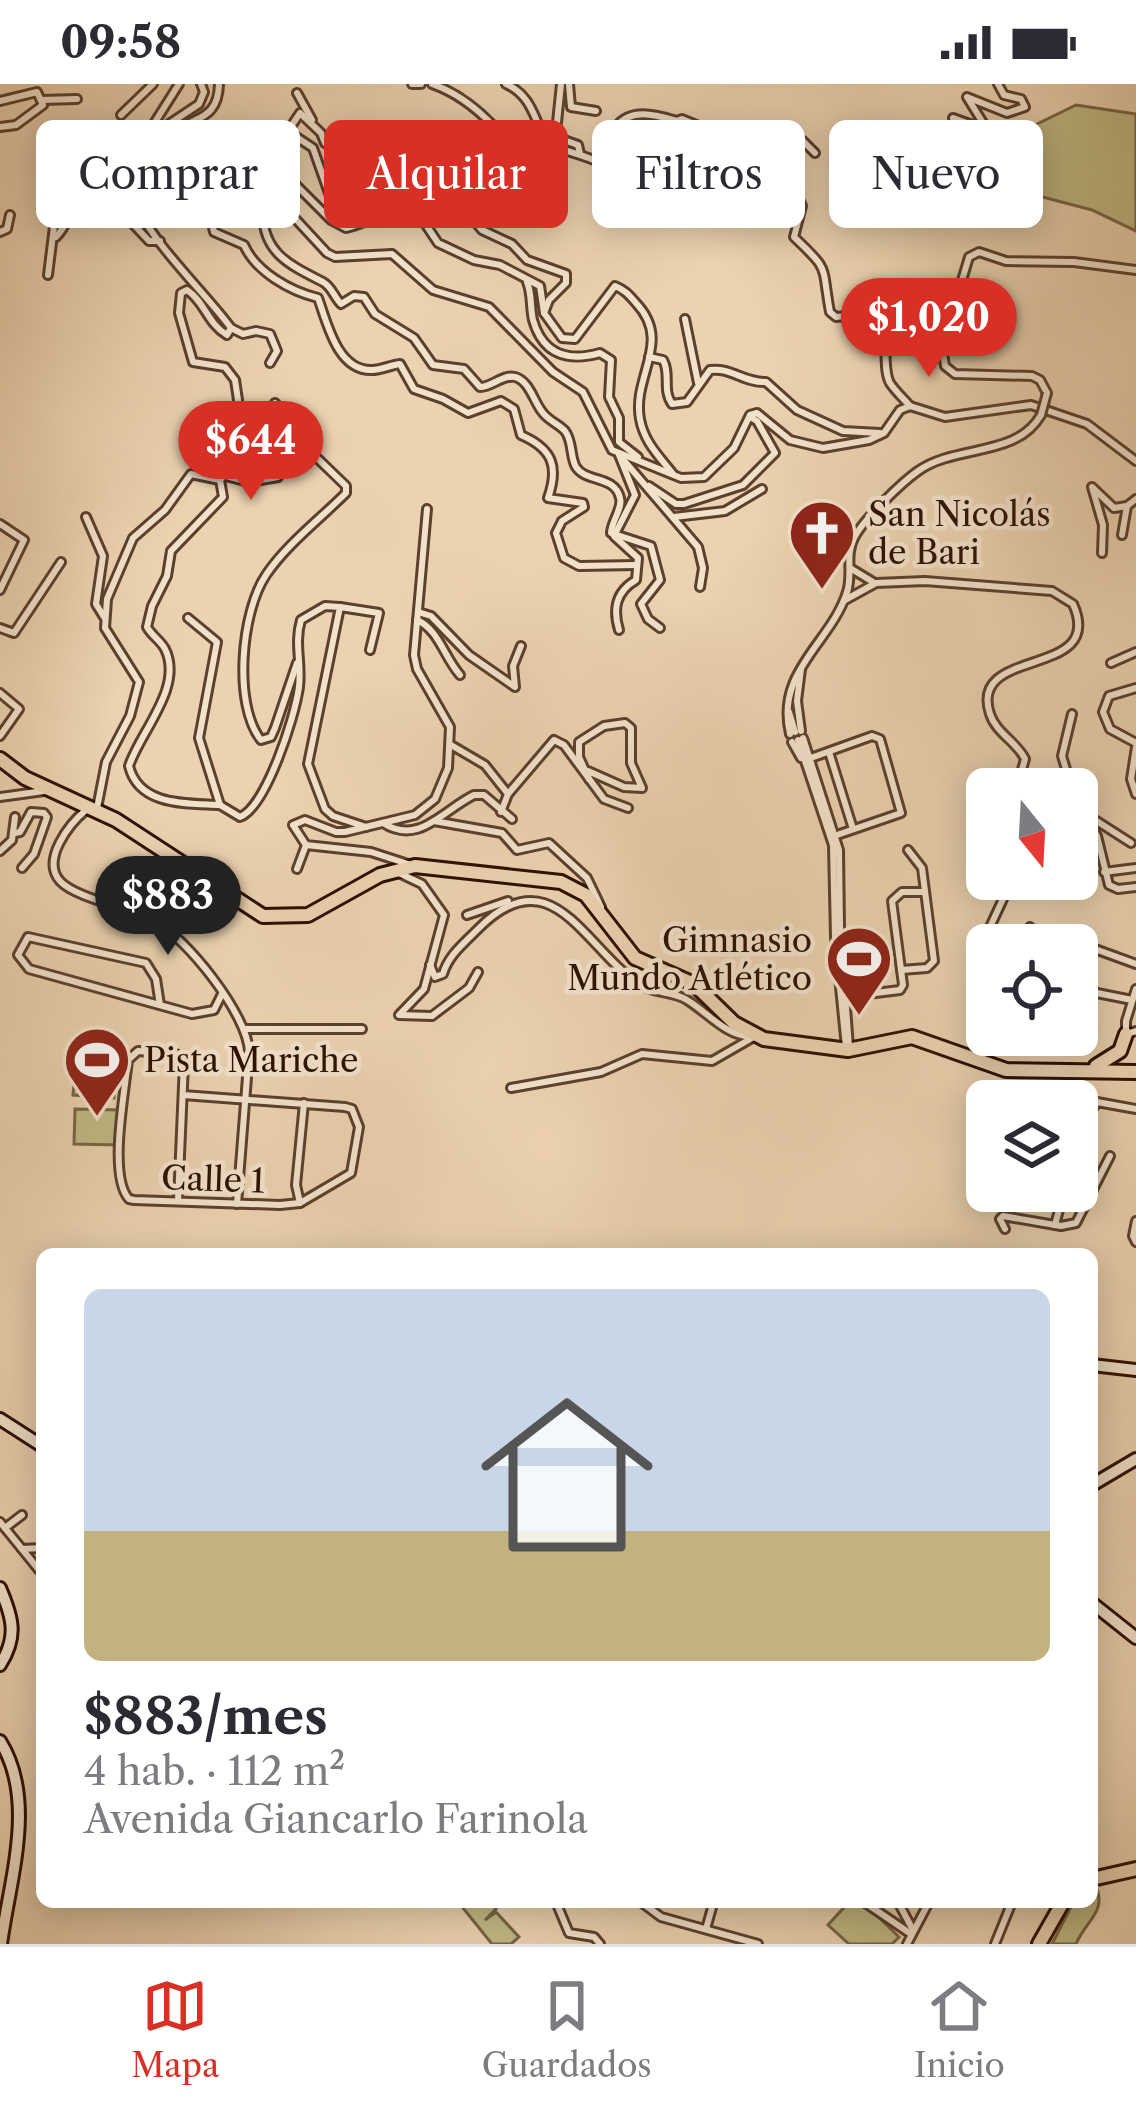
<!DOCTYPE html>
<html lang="es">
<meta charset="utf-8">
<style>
body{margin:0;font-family:"Libre Caslon Text",serif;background:#f7f7f7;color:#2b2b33;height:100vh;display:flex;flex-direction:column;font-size:45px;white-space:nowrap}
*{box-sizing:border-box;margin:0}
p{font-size:39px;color:#7c7c81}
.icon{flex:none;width:66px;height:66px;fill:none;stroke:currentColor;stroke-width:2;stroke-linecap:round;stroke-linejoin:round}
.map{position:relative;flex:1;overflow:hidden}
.details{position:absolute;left:36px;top:1164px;width:1062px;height:660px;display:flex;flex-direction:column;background:#fff;border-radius:18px;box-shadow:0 6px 30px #0003}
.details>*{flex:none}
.guide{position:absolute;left:36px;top:36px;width:1065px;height:108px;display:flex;gap:24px}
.needle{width:78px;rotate:162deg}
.fabs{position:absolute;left:966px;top:684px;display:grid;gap:24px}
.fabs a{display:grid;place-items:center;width:132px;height:132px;border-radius:18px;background:#fff;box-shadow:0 6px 30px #0003;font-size:60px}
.price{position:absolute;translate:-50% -102px;padding:0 27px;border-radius:42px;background:#d93025;color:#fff;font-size:39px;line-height:78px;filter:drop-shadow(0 3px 6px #0008)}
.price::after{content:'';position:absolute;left:50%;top:72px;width:36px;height:27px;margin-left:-18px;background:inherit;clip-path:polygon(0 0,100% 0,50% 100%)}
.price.active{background:#222;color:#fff}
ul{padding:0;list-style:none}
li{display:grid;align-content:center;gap:24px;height:636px;padding:0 48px}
li span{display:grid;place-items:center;height:372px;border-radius:18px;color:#555}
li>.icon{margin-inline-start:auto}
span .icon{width:216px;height:216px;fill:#fffc;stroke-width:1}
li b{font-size:51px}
.pill{padding:0 42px;border-radius:18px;background:#fff;box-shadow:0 6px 30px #0003;font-size:42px;line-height:108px}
.pill.active{background:#d93025;color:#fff}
.status{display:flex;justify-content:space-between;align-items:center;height:84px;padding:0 60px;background:#fff;direction:ltr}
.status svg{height:33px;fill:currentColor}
.dock{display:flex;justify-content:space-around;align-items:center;height:168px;border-top:3px solid #e1e1e2;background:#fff;font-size:33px;color:#7c7c81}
.dock a{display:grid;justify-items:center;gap:6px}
.dock .active{color:#d93025}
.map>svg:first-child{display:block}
.green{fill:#c0ba86;stroke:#766544;stroke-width:3}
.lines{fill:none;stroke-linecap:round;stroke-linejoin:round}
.street-casing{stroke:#5c402d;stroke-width:12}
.secondary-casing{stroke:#2d1001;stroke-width:16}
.primary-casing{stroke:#2d1001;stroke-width:18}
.street{stroke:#f2e2cc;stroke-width:6}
.secondary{stroke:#f2e2cc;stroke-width:10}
.primary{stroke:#ebd2b0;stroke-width:12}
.street-bridge-casing{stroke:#5c402d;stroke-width:12;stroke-linecap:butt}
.street-bridge{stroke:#f2e2cc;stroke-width:6}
.labels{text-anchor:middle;stroke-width:9;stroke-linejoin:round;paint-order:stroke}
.poi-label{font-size:33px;fill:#2d1001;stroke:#f2e2cc;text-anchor:start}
.street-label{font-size:33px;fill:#2d1001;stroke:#f2e2cc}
</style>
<div class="status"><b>09:58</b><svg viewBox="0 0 49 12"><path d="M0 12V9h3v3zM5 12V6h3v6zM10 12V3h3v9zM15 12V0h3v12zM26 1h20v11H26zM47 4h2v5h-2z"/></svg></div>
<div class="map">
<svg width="1136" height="1860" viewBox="0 0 1136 1860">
<rect width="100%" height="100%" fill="#ebd2b0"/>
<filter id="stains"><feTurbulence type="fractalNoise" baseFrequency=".00167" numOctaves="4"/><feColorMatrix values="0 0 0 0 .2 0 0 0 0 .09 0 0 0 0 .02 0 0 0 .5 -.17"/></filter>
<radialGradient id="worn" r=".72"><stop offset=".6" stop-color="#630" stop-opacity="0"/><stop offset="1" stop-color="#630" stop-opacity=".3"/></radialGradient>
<g class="green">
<path d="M1076 21 1136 30V147L1092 126 997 101 992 108 999 71 1030 53 1035 41Z"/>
<path d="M77 965 117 968 114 1014 73 1011Z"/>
<path d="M75 1025 119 1026 118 1061 74 1060Z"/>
<path d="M1096 1802C1107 1828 1086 1836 1076 1860H1052L1072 1821 1092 1818Z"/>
<path d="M470 1818H489L496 1825 485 1836 496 1828 519 1853 511 1860H492L463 1824Z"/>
<path d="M849 1818H863L899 1853 892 1860H849L828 1841Z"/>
</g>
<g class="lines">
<g class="street-casing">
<g id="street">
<path d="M412 0H421"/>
<path d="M432 0C478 16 513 60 536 101L561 104"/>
<path d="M506 0C533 12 534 37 548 60 575 72 607 73 625 100L642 93 653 72C692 66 696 109 705 135L711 137C733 115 747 73 789 93L802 122 794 153C831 188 821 180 830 228L836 233C846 233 856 228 866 229 896 234 879 279 890 299 895 307 904 315 910 322"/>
<path d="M561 0 556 48 561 55 578 61 580 70"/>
<path d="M569 0 571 23 596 27"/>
<path d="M297 9 312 36"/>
<path d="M42 16 77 15"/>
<path d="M0 17 37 8 43 21 16 41 0 43"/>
<path d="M121 31 153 0"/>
<path d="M953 34 995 49 1014 42"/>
<path d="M155 38 179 0"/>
<path d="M616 43C631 23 656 31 677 37"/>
<path d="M988 47 967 13 1007 29 1025 23 1021 15 1004 11 998 0"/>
<path d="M285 54 295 52 313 64 331 115 340 119 350 116C370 79 379 103 407 88L386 83 357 65V59L423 62"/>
<path d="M325 59 321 49 300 29 278 62 255 78 236 111 214 128 211 135 214 148 244 161C256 188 290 207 318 214 327 238 337 287 372 286 381 286 391 281 400 280L414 305 443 315 468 329 501 317 514 325 521 351C553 365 559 383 548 414L583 419 584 423 562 437 556 449 564 474 579 482 637 481"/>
<path d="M171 60C181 28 218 45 219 0"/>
<path d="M100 81 147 78 169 61"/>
<path d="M775 88 754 73 722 87 713 85 698 59 677 37 682 35 711 47 725 59 752 50 776 58 791 54 803 57 815 69"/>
<path d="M75 90 88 92 149 157H160"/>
<path d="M437 113 463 123 482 146 512 160 527 176 566 190V199L549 216 544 229 562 254 575 255 615 202C625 206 629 211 636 219 673 258 632 292 640 335 644 358 659 372 673 390"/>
<path d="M278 116 263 129C263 170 292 182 323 198 332 203 334 213 341 220L354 212 364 213 375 230 414 254 433 281 464 285 480 303C492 303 503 290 515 293 530 297 534 319 543 329 549 337 559 340 565 347 573 357 570 373 576 383 586 399 615 391 620 414 623 424 611 438 611 449L651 462 660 496 641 520 648 535 660 544"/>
<path d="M0 148 7 145 10 131"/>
<path d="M56 153C78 130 75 94 72 64"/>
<path d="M48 191 58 110"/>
<path d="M527 198C532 210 530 223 533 236 543 271 568 278 600 269L611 276 609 313 619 334V358L638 373"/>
<path d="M544 229 540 202 500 181 474 176 438 159 416 126C392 122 369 139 346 144L331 136 292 97 282 102 278 116 327 169 335 173 392 170 433 206 489 223 553 288 583 308 612 366 681 394 704 393 734 364 750 331 757 329 790 356 823 364 869 356 884 349 900 326 910 322 945 333 1031 321 1087 340 1136 377"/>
<path d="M685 235 698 299"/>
<path d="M231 244 243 250 256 247 270 250 277 267 270 279"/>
<path d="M649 273 663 276C671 290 662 306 672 320L687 318 710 286C731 283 744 299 766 298L797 326 843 347 880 349"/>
<path d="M1047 309 1040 296 1032 292 955 290 945 282 942 263 969 173 979 168 1006 177 1074 178 1136 186"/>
<path d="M275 319 301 347 316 373"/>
<path d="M273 351 286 354 306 376 316 373 346 402V409C320 435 286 461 266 491 241 528 233 621 261 656L271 653 275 644 297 579"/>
<path d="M619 371 635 411 614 452 638 474 636 496C615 508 613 526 619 546"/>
<path d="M621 373 698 463 703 484 700 503"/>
<path d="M226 392 249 398 278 393"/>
<path d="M649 402 676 420H684L743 401 775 369 757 337 752 334"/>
<path d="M86 433 103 472 96 520 104 533"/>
<path d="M674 433 725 427 762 405"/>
<path d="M0 440 24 456 0 506"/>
<path d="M1122 451 1127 422 1136 415"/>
<path d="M1102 469 1103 441 1092 403 1114 424 1127 422"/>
<path d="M850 484 873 498"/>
<path d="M845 516 876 499 925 497 1052 507 1073 520C1107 596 967 561 990 630 996 649 1017 658 1025 675L1021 689 1006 705"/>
<path d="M340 523 379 529 370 566"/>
<path d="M418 528 431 532 469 571 515 603 513 582 521 562"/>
<path d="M188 534 217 558 199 654 220 721 240 733C266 723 295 633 299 603 302 580 294 559 301 536L325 522 340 523 308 680 325 725 333 732 366 743"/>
<path d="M417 536C439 546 444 573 460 591"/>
<path d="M0 544 14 549 61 478"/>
<path d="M1111 579 1136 568"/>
<path d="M801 585 797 617 801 647"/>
<path d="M1136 604 1109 612 1103 628 1110 645 1136 659"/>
<path d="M0 609 19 625 0 652"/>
<path d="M789 628 795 648"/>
<path d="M1072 630 1062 672 1072 705"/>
<path d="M790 650C775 587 831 559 847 508 853 490 845 471 854 454 863 436 901 399 918 387 956 360 1016 374 1041 331"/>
<path d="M803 654 839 766 840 844 849 963"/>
<path d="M798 656 833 761 835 853 846 963"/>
<path d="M792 658 801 674"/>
<path d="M451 661 485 681 508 710"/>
<path d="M1136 663 1131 695 1136 710"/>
<path d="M829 668 853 745"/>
<path d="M808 675 872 652 880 655 901 729 834 752"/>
<path d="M588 687 624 703 642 704 631 679V644L625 639 604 642 579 658V673L589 695"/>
<path d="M0 713 44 707"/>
<path d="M1077 715 1097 752 1109 801 1118 805 1136 803"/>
<path d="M220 721C188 719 139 723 129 682 140 648 184 603 165 565 161 557 152 552 147 543L152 522 167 492 171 467 223 413 220 396"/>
<path d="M97 724 106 678 130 632 139 598 105 544 107 515 133 454 165 426 191 390 220 396 237 379 238 316 235 296 225 283 193 278 179 229 181 209 187 206C205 218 207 239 227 251L231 244C205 208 146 154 135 115L145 95 171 69 165 56 169 40 199 20 204 8 201 0"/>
<path d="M86 726C69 740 41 776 60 797 75 814 130 824 153 836 186 853 248 931 249 968L237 1120"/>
<path d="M501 728 508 710 554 656 564 661 604 715 628 724"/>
<path d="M1092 734 1131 759"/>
<path d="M434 737 502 749 517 766 549 759 587 794 601 823"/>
<path d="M383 739C419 762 443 726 474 711H484L512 735"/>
<path d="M15 749 20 748 31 728 44 729 47 733 34 770 22 784"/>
<path d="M0 767 12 756 15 733"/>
<path d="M411 781 371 768 306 761 293 741 305 736 336 748H345L415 731 435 715 448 684 450 643 417 585 414 571 427 425"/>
<path d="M297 785 306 761"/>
<path d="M1104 788 1136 784"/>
<path d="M399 789 422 800 444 831 424 905 399 931 432 932 469 904 478 888"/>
<path d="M467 831 508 817"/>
<path d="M1073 857 1136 880"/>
<path d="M987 861 984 856 1003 815V795"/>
<path d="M1021 861 1030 843"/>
<path d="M430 881 435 893 443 890C448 872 463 860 477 846 554 767 586 870 643 902 657 910 673 907 687 916 707 928 727 953 751 952"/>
<path d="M901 886 927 884 934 877 922 784 908 766"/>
<path d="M987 890V904"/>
<path d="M1077 905 1132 916"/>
<path d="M1136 905 1126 937V950L1136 947"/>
<path d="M843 913 900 906 903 901 892 817 902 808H924"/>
<path d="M160 921 156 895 146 879 28 853 18 871 29 885 192 930 214 926 222 910"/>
<path d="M246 945H362"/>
<path d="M511 1004 601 988 642 970 712 977 752 954"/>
<path d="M1077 1050 1097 1018 1136 1025"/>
<path d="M178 1117 184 979 176 970 138 967 128 976C125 1008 108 1092 129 1115L134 1116 280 1121 300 1119 351 1089 359 1043 352 1025 345 1023 183 1011"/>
<path d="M300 1119 296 1101 304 1019"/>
<path d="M1136 1137 1133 1152 1136 1158"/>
<path d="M1055 1141 1064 1107"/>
<path d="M1005 1145 1000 1135 1003 1132 1061 1142 1076 1139 1110 1072"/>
<path d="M0 1438 22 1465 42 1464"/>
<path d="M5 1444 22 1431"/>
<path d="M22 1465 39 1486"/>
<path d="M556 1818 569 1849 594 1853 600 1860"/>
<path d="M641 1818 661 1833 758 1860"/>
<path d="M864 1818 911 1850"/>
<path d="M898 1818 913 1846"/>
<path d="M706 1845 713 1820"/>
<path d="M907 1860 929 1818"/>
<path d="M995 1860 1012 1818"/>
</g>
</g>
<g class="secondary-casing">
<g id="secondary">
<path d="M1092 1281 1136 1286"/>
<path d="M0 1335 42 1362"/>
<path d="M1092 1401 1136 1375"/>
<path d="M0 1504C13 1534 18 1553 0 1581"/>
<path d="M1092 1519 1136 1554"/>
<path d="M0 1657C37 1716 10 1794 1 1860"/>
</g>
</g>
<g class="primary-casing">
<g id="primary">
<path d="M0 675 25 694 116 736 263 832 308 831 380 791 415 782 561 798 586 811 635 874 694 900 734 939 764 955 848 966 912 953 1006 986 1136 988"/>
<path d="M1096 982 1120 967 1126 950"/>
<path d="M1092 1795 1136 1785"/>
<path d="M1039 1860 1063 1818"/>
</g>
</g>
<use href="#street" class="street"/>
<use href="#secondary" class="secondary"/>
<use href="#primary" class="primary"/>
<g class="street-bridge-casing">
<path id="street-bridge" d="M1041 331 1047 309"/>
</g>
<use href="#street-bridge" class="street-bridge"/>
</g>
<defs>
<g id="church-pin" transform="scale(3.45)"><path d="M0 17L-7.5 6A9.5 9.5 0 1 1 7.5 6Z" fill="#8f2418" stroke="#f2e2cc"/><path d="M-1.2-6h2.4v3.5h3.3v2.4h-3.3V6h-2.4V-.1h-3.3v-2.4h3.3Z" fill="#fff"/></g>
<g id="stadium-pin" transform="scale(3.45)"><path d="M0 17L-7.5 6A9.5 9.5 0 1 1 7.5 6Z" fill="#8f2418" stroke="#f2e2cc"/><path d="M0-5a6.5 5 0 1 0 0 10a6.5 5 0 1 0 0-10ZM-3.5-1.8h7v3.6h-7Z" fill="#fff"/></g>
</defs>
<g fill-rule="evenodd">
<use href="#church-pin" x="822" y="449"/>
<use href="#stadium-pin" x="859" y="875"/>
<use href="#stadium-pin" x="97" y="976"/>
</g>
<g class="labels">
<g class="poi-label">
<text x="868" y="442">San Nicolás<tspan x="868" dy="38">de Bari</tspan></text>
<text x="812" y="868" text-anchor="end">Gimnasio<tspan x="812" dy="38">Mundo Atlético</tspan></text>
<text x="144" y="988">Pista Mariche</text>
</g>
<g class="street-label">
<text transform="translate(213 1095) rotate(2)" y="12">Calle 1</text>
</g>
</g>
<rect width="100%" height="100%" filter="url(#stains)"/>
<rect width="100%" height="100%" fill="url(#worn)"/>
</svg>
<div class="fabs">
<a><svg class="needle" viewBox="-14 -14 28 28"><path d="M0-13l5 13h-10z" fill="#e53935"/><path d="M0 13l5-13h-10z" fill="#7c7c81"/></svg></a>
<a><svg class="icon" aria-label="locate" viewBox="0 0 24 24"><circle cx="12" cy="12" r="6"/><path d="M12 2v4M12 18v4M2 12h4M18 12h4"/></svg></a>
<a><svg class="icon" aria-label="layers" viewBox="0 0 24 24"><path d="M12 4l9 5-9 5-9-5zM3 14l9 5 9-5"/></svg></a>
</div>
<b class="price" style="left:929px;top:296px">$1,020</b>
<b class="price" style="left:251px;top:419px">$644</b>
<b class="price active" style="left:168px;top:874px">$883</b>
<div class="guide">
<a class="pill">Comprar</a>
<a class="pill active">Alquilar</a>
<a class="pill">Filtros</a>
<a class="pill">Nuevo</a>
</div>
<section class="details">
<ul>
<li><span style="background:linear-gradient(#c9d6e8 65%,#c2b280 0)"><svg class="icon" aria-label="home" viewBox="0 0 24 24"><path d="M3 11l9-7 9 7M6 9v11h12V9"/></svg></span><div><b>$883/mes</b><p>4 hab. · 112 m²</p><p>Avenida Giancarlo Farinola</p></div></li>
</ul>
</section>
</div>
<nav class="dock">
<a class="active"><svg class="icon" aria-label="map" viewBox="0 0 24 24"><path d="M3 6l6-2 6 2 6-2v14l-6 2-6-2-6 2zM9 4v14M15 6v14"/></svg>Mapa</a>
<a><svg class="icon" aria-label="saved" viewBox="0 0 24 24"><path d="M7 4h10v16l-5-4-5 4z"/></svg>Guardados</a>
<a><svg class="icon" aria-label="home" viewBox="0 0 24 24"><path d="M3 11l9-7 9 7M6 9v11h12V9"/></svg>Inicio</a>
</nav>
